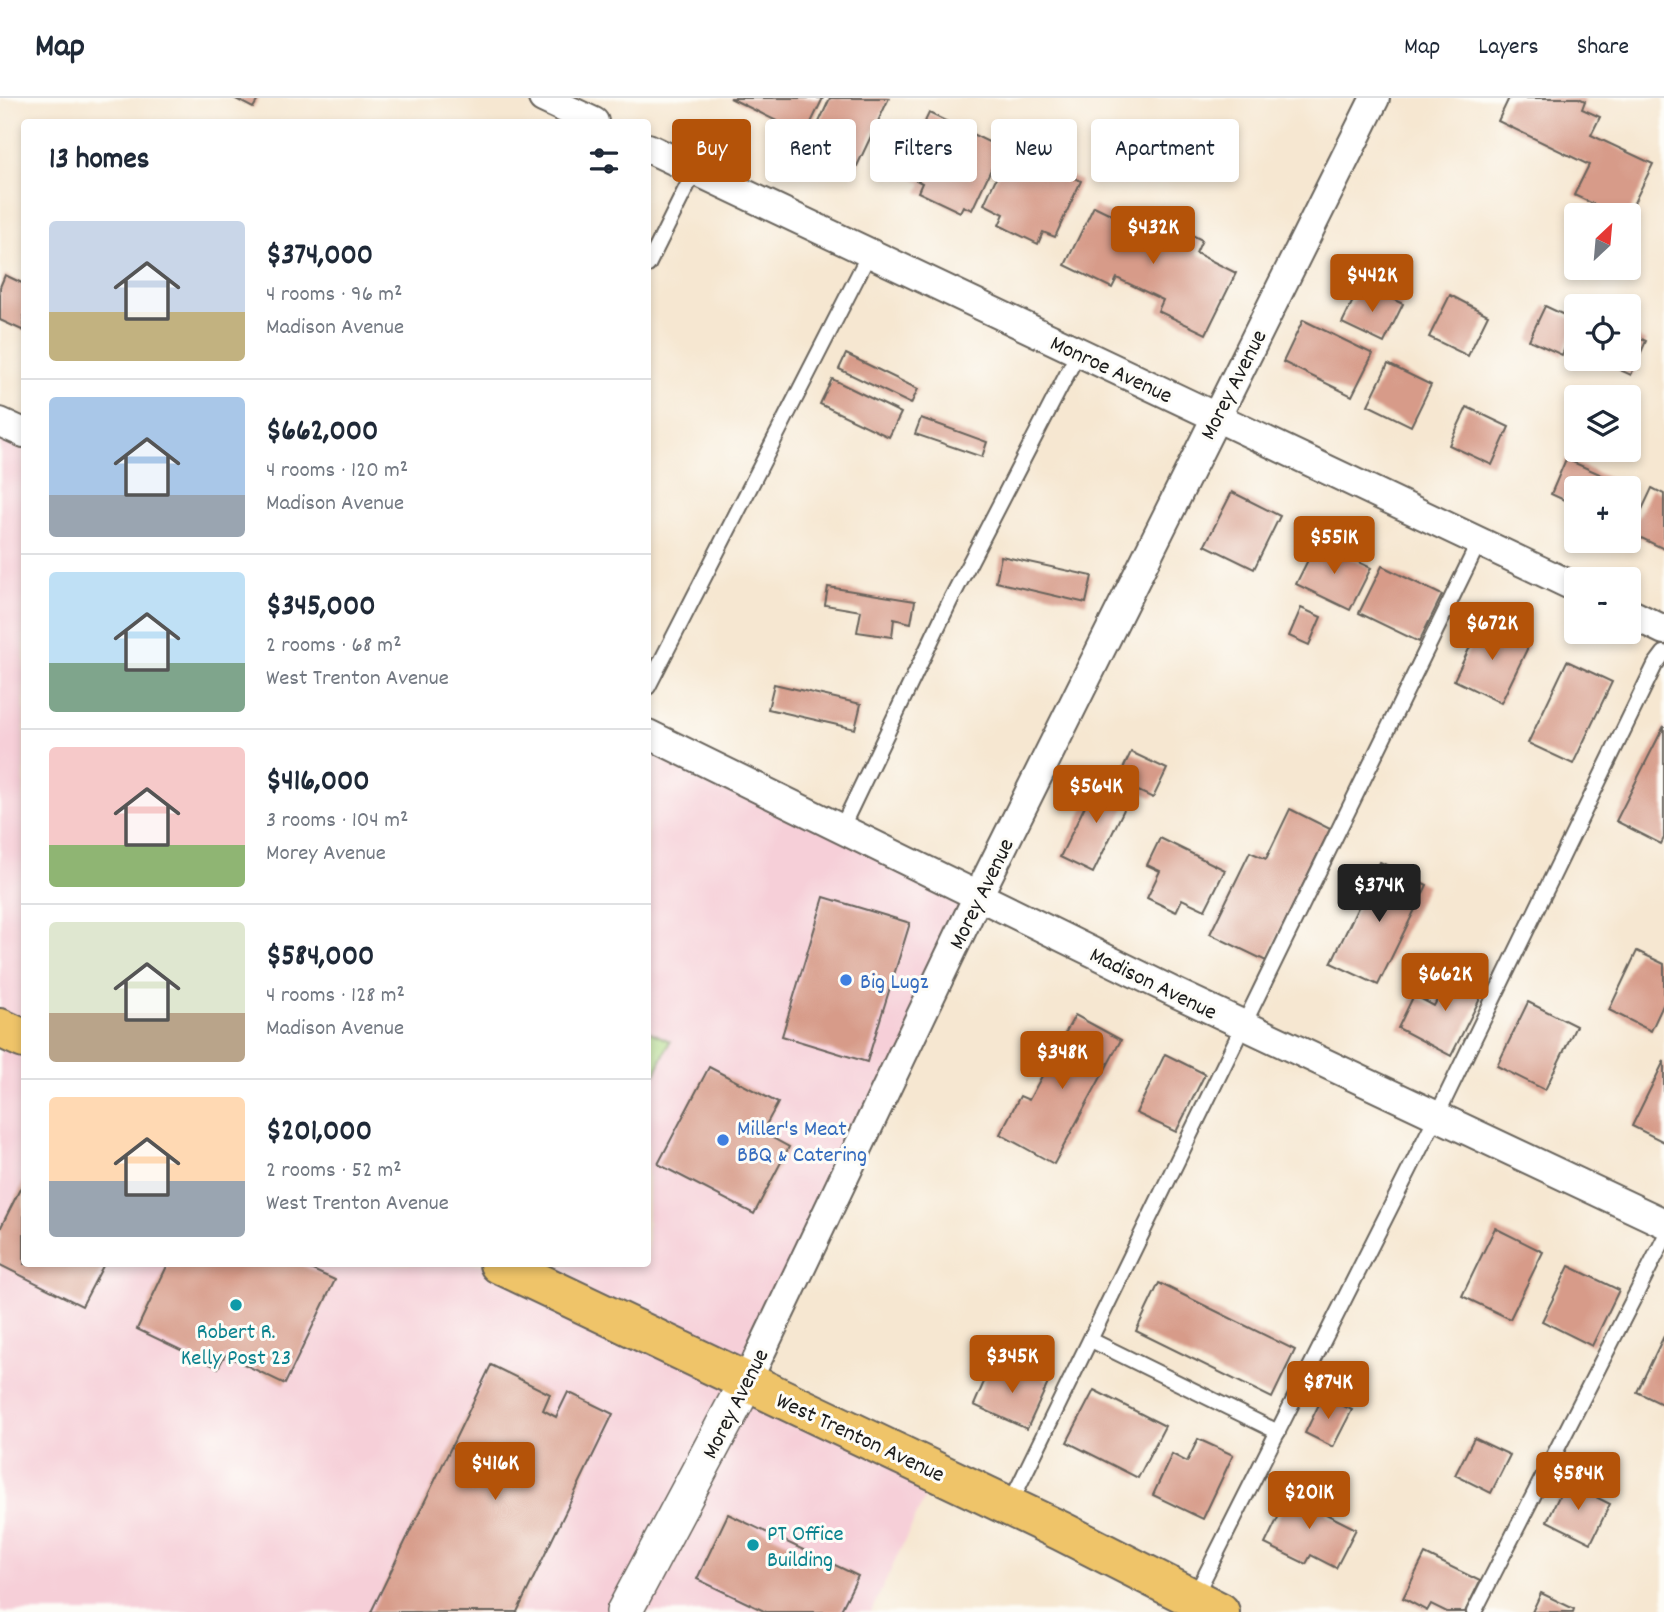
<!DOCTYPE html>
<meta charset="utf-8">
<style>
body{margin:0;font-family:Dekko,sans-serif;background:#f6f6f7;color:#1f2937;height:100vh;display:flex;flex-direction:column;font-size:26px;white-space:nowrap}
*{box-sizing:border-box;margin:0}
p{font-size:23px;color:#747a83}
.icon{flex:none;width:38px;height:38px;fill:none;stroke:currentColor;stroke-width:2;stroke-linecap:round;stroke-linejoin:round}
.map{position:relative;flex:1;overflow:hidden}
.side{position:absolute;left:21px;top:21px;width:630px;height:1148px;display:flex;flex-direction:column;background:#fff;border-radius:7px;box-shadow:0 4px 10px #0003}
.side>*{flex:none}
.guide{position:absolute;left:672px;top:21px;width:665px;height:63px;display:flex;gap:14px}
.needle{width:46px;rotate:26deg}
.controls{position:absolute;left:1564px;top:105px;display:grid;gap:14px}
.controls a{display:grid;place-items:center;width:77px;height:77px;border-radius:7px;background:#fff;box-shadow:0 4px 10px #0003;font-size:35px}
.price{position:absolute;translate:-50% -60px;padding:0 16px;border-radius:7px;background:#b45309;color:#fff;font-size:23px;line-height:46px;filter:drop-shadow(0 2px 4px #0008)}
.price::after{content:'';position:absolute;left:50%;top:42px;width:21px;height:16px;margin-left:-10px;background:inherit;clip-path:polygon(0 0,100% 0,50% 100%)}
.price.active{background:#222;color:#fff}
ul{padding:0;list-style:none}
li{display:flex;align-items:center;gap:21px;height:175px;padding:0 28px}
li+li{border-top:2px solid #e0e1e3}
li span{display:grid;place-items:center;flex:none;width:196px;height:140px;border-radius:7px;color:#555}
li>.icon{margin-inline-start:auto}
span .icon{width:84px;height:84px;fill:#fffc;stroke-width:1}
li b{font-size:30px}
h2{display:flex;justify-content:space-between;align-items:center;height:84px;padding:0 28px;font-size:30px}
.tag{padding:0 24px;border-radius:7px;background:#fff;box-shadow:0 4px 10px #0003;font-size:24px;line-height:63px}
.tag.active{background:#b45309;color:#fff}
header{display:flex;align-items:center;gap:42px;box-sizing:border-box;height:98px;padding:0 35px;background:#fff;border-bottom:2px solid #e0e1e3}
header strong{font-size:33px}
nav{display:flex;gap:38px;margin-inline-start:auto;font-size:24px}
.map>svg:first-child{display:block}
.built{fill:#f6cfd8}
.green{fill:#aed985;stroke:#657a50;stroke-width:2}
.building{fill:#d79b89}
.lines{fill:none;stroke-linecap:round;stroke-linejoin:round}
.service-casing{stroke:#68635b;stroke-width:18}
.minor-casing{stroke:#68635b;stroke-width:32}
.tertiary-casing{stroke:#68635b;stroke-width:38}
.primary-casing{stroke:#68635b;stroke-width:42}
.service{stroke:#fff;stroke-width:14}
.minor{stroke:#fff;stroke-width:28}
.tertiary{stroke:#fff;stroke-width:35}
.primary{stroke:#efc469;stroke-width:38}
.shop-dot{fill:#3f7fe0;stroke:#fdfcf7;stroke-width:2.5}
.culture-dot{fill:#0f9aa8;stroke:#fdfcf7;stroke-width:2.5}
.labels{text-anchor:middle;stroke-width:6;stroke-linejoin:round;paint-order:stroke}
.street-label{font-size:23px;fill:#1c1c1c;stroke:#fdfcf7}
.shop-label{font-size:23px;fill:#366cbe;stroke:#fdfcf7;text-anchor:start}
.culture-label{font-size:23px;fill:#0d838f;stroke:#fdfcf7}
</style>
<header>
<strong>Map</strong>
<nav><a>Map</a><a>Layers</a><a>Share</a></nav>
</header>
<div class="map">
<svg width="1664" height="1514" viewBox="0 0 1664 1514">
<rect width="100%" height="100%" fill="#fdfcf7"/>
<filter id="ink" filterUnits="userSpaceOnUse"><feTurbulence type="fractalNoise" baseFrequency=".0143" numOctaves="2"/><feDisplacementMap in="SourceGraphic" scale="14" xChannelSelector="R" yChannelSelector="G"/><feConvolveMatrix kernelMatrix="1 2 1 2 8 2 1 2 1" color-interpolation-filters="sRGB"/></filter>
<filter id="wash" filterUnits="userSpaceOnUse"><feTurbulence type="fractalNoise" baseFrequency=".00686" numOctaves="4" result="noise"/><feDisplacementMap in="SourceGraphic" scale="28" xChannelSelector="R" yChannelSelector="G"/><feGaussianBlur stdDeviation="1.57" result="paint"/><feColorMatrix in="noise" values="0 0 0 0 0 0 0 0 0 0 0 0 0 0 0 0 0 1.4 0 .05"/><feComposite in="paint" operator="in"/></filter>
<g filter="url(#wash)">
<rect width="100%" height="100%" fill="#f6e7d1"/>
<path class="built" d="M0 338 24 350V1166H648V637L978 798 747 1283 937 1374 871 1514H0Z"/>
<path class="green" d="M648 933 670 943 648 991Z"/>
<g id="blocks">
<g class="building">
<path d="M234 0H259L253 10Z"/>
<path d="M730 0H823L805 37Z"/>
<path d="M830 0H889L857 68 809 46Z"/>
<path d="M1509 0H1579L1585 3 1582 11 1600 19 1591 37 1653 66 1628 117H1617L1574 97 1589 67 1498 23Z"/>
<path d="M929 15 1001 50 972 112 963 108 960 114 918 94 922 85 901 74Z"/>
<path d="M1010 50 1081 83 1055 139 1043 134 1038 146 999 127 1004 116 984 106Z"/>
<path d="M1094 108 1156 138 1164 123 1202 142 1196 155 1236 175 1206 236 1158 213 1163 202 1117 180 1112 190 1065 167Z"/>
<path d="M5 177 24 186V233L0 222V189Z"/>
<path d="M1361 186 1403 206 1384 245 1342 225Z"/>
<path d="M1450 197 1488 217 1468 258 1429 239Z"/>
<path d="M1545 208 1577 223 1562 257 1529 242Z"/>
<path d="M1303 222 1373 256 1352 298 1283 264Z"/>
<path d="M1629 235 1646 243 1631 277 1596 261H1629Z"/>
<path d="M846 256 918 291 911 306 839 271Z"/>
<path d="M1388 266 1431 287 1411 328 1368 307Z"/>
<path d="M832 281 901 315 889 339 820 306Z"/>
<path d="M1467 309 1509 329 1492 367 1449 347Z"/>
<path d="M921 320 987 344 982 359 915 336Z"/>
<path d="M1566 361 1613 382 1609 390H1577V408L1551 396Z"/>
<path d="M1652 390 1664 396V451L1631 435Z"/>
<path d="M1232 394 1280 418 1254 471 1205 447Z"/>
<path d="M1317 444 1371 470 1350 512 1296 486Z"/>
<path d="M1001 458 1092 478 1086 505 996 484Z"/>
<path d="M1382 468 1442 497 1419 544 1359 515Z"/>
<path d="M828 489 915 503 911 525 894 521 892 539 857 534 861 513 825 507Z"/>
<path d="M1301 510 1321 519 1309 547 1289 538Z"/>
<path d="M1482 524 1529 547 1501 605 1454 582Z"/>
<path d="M1567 563 1612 584 1573 666 1528 645Z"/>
<path d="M774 586 861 606 855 631 768 611Z"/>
<path d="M1664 628V740L1661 746 1616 723Z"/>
<path d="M1131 654 1167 671 1153 700 1117 683Z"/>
<path d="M1099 679 1132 695 1093 775 1060 759Z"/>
<path d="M1290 711 1330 731 1266 863 1210 836 1250 754 1266 761Z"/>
<path d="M1160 740 1225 772 1205 812 1182 801 1176 814 1147 800 1160 773 1147 767Z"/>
<path d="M1380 764 1427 787 1378 887 1331 865Z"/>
<path d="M824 799 910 825 867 964 782 938Z"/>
<path d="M1637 853 1664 866V905L1651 933 1609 912Z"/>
<path d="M1454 869 1487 887 1451 958 1398 930 1414 897 1434 908Z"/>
<path d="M1528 904 1576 928 1545 992 1497 968Z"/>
<path d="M1075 917 1121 942 1054 1066 1000 1036 1020 998 1029 1002Z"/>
<path d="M1165 956 1205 976 1176 1034 1136 1015Z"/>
<path d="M1664 963V1044L1632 1028Z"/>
<path d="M709 969 778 1005 762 1034 789 1049 754 1116 658 1066Z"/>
<path d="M24 1083V1166H104L82 1208 0 1167V1131Z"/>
<path d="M1495 1130 1543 1154 1510 1221 1462 1198Z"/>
<path d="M168 1166H299L335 1182 285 1286 225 1257 218 1270 137 1231Z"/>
<path d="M1569 1168 1619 1192 1592 1248 1542 1223Z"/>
<path d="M1159 1185 1295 1252 1272 1300 1136 1233Z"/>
<path d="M1664 1238V1307L1637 1294Z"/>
<path d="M491 1267 550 1296 543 1312 556 1319 568 1294 613 1316 517 1514H371Z"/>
<path d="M1017 1268 1049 1283 1027 1331 974 1307 990 1270 1012 1280Z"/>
<path d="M1094 1292 1165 1328 1138 1380 1067 1344Z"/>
<path d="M1323 1298 1352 1312 1333 1349 1305 1335Z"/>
<path d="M1474 1340 1510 1357 1491 1395 1455 1377Z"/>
<path d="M1198 1341 1233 1357 1203 1421 1153 1397 1172 1356 1187 1364Z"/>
<path d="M1566 1384 1610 1406 1591 1445 1547 1423Z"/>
<path d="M1293 1389 1330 1408 1326 1416 1356 1431 1336 1470 1311 1457 1306 1466 1265 1446Z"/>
<path d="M728 1416 858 1478 840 1514H766L697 1481Z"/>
<path d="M1425 1456 1480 1483 1465 1514H1447L1431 1506 1427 1513 1403 1500Z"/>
<path d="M1541 1495 1574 1511 1573 1514H1532Z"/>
</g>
</g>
</g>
<g filter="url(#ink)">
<use href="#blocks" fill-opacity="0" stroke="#68635b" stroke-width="2"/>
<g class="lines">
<g class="service-casing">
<g id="service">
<path d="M648 167 695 72"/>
<path d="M648 589 869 156"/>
<path d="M841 731 951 501 1079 253"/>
<path d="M1091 1242 1278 1334"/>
<path d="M1009 1408 1479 444"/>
<path d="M1194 1500 1437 1017 1655 567 1664 555"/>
<path d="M1474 1514 1664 1141"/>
</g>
</g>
<g class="minor-casing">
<g id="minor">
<path d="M543 0 594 24"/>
<path d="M648 50 1577 490"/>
<path d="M0 324 24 335"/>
<path d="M1629 515 1664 532"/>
<path d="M648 636 1176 895 1664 1125"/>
<path d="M747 1283 978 798 1375 0"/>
</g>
</g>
<g class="tertiary-casing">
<path id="tertiary" d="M624 1514 747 1283"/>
</g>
<g class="primary-casing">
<g id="primary">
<path d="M0 930 24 941"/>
<path d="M499 1166 1061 1433 1220 1514"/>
</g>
</g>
<use href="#service" class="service"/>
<use href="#minor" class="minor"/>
<use href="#tertiary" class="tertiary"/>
<use href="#primary" class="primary"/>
</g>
</g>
<g class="shop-dot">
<circle cx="846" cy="882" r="7"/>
<circle cx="723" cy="1042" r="7"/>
</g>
<g class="culture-dot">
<circle cx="236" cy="1207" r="7"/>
<circle cx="753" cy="1447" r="7"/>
</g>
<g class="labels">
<g class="street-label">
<text transform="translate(1112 270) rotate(25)" y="8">Monroe Avenue</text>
<text transform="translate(1232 286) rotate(-63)" y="8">Morey Avenue</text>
<text transform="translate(980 795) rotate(-64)" y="8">Morey Avenue</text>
<text transform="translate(1154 884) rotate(26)" y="8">Madison Avenue</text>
<text transform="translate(734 1305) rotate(-63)" y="8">Morey Avenue</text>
<text transform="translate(861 1338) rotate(25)" y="8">West Trenton Avenue</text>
</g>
<g class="shop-label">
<text x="860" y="890">Big Lugz</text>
<text x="737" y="1037">Miller's Meat<tspan x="737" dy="26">BBQ &amp; Catering</tspan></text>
</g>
<g class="culture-label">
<text x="236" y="1240">Robert R.<tspan x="236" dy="26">Kelly Post 23</tspan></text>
<text x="767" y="1442" text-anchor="start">PT Office<tspan x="767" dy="26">Building</tspan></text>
</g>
</g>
</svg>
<div class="controls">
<a><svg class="needle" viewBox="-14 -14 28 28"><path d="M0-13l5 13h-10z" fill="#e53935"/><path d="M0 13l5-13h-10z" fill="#747a83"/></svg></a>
<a><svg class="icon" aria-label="locate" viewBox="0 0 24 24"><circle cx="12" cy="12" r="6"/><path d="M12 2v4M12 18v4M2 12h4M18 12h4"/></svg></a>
<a><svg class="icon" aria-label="layers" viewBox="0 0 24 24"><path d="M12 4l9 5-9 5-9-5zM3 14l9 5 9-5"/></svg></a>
<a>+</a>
<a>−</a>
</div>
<b class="price" style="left:1153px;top:168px">$432K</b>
<b class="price" style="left:1372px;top:216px">$442K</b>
<b class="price" style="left:1334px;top:478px">$551K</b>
<b class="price" style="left:1492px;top:564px">$672K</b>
<b class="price" style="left:1096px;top:727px">$564K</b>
<b class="price active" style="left:1379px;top:826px">$374K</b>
<b class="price" style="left:1445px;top:915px">$662K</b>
<b class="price" style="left:1062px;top:993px">$348K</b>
<b class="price" style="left:1012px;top:1297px">$345K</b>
<b class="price" style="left:1328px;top:1323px">$874K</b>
<b class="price" style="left:495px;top:1404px">$416K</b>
<b class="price" style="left:1578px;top:1414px">$584K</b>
<b class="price" style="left:1309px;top:1433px">$201K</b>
<div class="guide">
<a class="tag active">Buy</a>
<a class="tag">Rent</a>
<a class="tag">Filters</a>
<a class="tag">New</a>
<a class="tag">Apartment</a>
</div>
<section class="side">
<h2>13 homes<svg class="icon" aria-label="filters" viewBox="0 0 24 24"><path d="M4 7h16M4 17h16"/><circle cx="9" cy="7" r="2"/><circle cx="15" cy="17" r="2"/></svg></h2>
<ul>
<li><span style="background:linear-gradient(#c9d6e8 65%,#c2b280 0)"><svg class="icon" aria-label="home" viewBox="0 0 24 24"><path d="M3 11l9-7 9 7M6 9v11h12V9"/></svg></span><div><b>$374,000</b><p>4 rooms · 96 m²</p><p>Madison Avenue</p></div></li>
<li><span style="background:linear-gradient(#a9c7e8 70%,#9aa5b1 0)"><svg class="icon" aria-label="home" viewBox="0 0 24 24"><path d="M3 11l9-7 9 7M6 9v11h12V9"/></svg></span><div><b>$662,000</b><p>4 rooms · 120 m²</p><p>Madison Avenue</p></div></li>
<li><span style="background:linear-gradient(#bfe0f5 65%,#7fa58c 0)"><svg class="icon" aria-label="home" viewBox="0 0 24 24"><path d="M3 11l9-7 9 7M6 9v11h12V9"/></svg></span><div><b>$345,000</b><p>2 rooms · 68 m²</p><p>West Trenton Avenue</p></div></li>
<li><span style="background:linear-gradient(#f6c9c9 70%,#8fb573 0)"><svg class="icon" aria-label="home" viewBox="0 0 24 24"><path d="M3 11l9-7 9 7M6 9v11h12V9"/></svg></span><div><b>$416,000</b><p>3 rooms · 104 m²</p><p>Morey Avenue</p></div></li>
<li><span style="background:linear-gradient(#dfe7d0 65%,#b9a48a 0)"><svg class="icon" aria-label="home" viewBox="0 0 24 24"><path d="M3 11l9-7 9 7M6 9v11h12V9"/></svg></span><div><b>$584,000</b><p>4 rooms · 128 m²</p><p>Madison Avenue</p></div></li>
<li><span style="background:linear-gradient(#ffd9b3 60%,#9aa5b1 0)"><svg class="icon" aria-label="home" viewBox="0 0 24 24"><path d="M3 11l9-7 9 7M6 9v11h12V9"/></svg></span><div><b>$201,000</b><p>2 rooms · 52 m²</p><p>West Trenton Avenue</p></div></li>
</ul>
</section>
</div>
